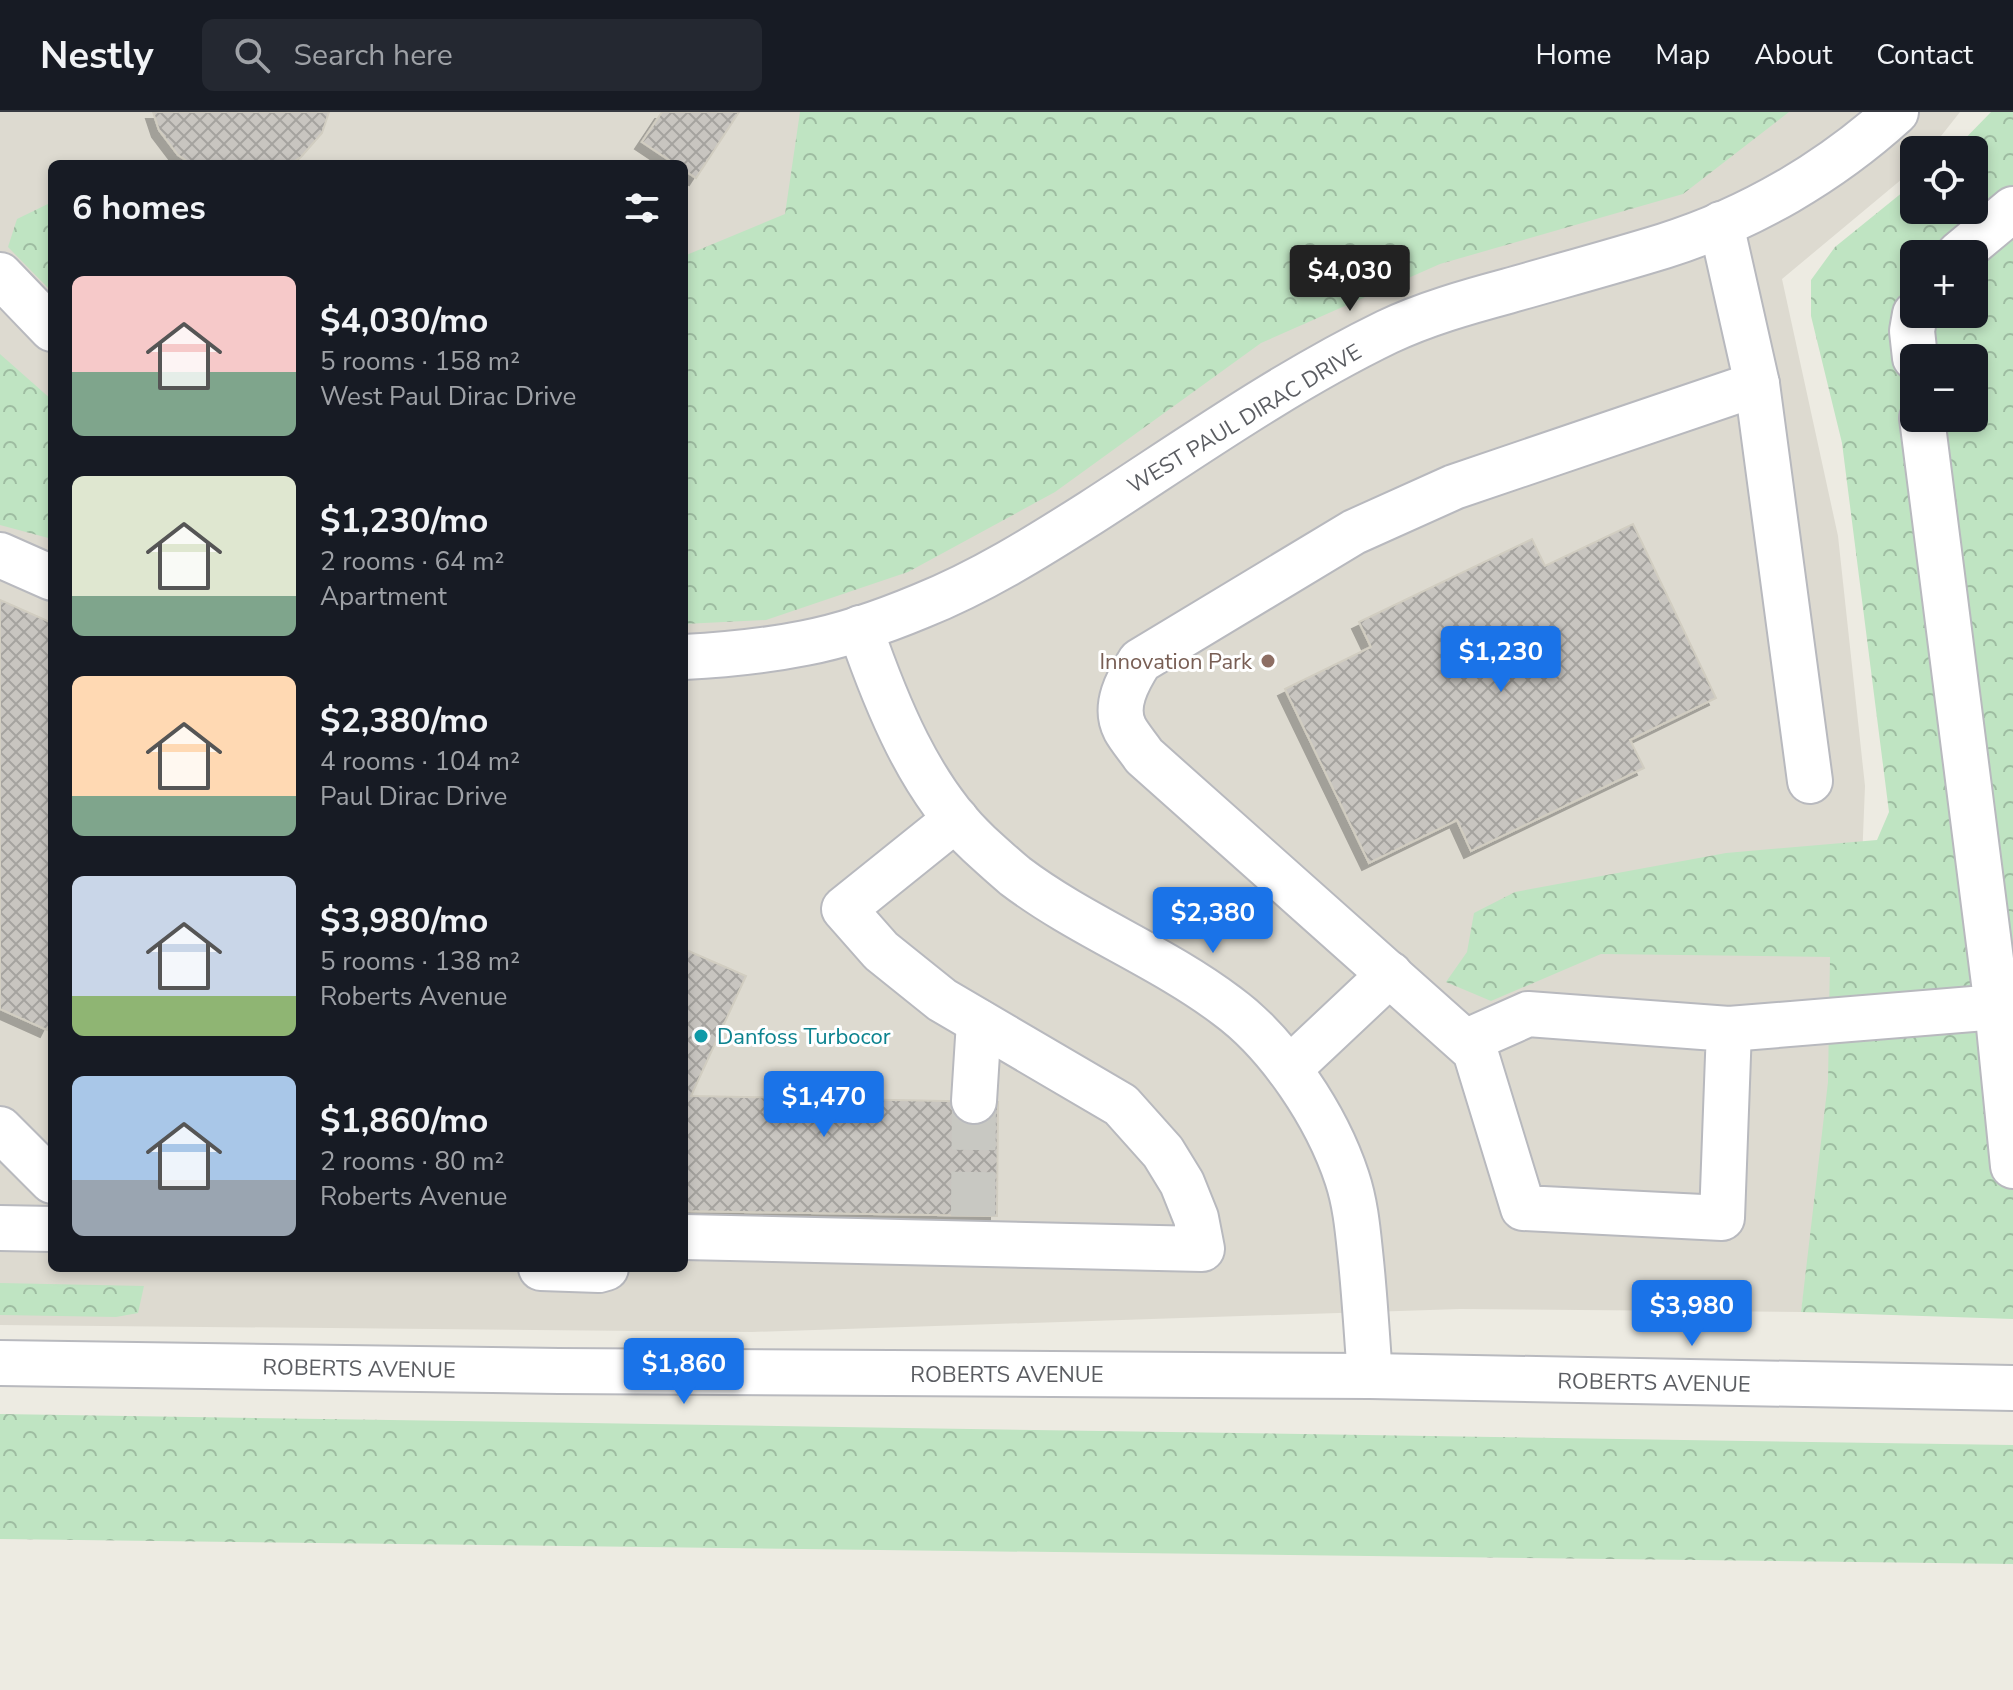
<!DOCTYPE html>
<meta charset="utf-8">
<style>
body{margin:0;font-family:"Nunito Sans",sans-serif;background:#242831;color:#f1f3f6;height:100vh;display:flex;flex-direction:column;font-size:30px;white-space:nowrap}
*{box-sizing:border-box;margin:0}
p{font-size:26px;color:#9ea1a6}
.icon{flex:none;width:44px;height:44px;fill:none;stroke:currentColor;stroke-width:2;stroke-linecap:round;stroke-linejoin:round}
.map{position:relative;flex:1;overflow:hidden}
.side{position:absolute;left:48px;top:48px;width:640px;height:1112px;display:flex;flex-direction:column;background:#171b24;border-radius:12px;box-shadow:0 4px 12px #0003}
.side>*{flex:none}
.fabs{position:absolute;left:1900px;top:24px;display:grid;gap:16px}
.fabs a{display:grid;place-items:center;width:88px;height:88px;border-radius:12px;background:#171b24;box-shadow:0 4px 12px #0003;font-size:40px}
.price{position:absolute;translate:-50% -68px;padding:0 18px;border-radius:8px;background:#1a73e8;color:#fff;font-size:26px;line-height:52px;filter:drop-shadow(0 2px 4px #0008)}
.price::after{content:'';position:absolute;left:50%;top:48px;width:24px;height:18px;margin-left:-12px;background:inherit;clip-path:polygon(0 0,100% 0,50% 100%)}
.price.on{background:#222;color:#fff}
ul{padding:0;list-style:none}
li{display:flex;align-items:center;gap:24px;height:200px;padding:0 24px}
li span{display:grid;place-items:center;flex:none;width:224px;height:160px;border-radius:12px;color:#555}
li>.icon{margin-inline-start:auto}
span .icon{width:96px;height:96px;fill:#fffc;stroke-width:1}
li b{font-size:34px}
h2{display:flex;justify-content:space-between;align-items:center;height:96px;padding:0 24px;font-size:34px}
header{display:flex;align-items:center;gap:48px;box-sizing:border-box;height:112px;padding:0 40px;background:#171b24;border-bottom:2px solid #363941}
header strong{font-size:38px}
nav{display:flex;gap:44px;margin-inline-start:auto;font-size:28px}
.search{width:560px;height:72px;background:#242831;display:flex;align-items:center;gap:20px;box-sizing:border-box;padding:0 28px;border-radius:12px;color:#9ea1a6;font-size:30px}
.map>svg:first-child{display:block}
.education{fill:#dddad0;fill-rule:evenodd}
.forest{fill:url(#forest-crowns);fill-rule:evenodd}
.building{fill:url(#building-cross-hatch);stroke:#d1cdc1;stroke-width:2;filter:url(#shadow)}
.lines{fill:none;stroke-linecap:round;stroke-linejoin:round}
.minor-tunnel{stroke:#c8c8c2;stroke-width:44;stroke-dasharray:44 22;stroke-linecap:butt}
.minor-casing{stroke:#b8b9be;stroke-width:48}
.minor{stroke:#fff;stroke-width:44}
.education-dot{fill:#8d6e63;stroke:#fff;stroke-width:3}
.culture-dot{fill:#0f9aa8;stroke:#fff;stroke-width:3}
.labels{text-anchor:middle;stroke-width:6;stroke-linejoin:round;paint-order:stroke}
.street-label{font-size:22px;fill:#5b5d62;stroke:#fff}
.education-label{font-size:22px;fill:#785e54;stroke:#fff;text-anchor:end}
.culture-label{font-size:22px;fill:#0d838f;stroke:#fff;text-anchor:start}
</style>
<header>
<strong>Nestly</strong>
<div class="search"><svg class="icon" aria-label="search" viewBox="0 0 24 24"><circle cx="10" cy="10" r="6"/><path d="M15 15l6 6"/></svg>Search here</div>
<nav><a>Home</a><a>Map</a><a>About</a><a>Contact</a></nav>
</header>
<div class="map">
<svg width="2013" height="1578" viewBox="0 0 2013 1578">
<defs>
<pattern id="forest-crowns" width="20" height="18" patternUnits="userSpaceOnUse" patternTransform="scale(2)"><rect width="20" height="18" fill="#bfe4c2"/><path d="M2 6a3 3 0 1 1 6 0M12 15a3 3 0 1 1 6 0" fill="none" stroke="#9ebca1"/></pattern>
<pattern id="building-cross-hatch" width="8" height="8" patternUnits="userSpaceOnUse" patternTransform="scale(2)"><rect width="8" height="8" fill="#c8c5c0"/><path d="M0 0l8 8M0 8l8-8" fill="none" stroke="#a5a39f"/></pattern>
<filter id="shadow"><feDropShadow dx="-7" dy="7" stdDeviation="0" flood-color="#0004"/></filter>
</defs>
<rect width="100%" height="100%" fill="#edebe2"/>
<path class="education" d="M0 0H1960L1930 38H1914V57L1782 167 1838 424 1865 674 1860 798 1801 1200 1460 1197 752 1220 0 1213ZM52 52H684V1156H52Z"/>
<g class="forest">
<path d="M800 0H1789L1683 82 1440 152 1261 231 1055 380 908 460 766 508 684 512V144L785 102Z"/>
<path d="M1991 0H2013V1207L1801 1200 1828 970 1830 845 1601 842 1491 889 1446 870 1467 840 1474 801 1515 780 1726 741 1877 728 1889 700 1842 331 1811 204V168L1835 135 1914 71V98H1974V38H1954ZM1914 142H1974V202H1914ZM1914 246H1974V306H1914Z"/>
<path d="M52 90V180L8 135 17 107Z"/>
<path d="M0 242 52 288V427L0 413Z"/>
<path d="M0 1171 144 1174 138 1201 116 1205 0 1203Z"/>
<path d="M0 1302 2013 1333V1452L0 1427Z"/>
</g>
<g class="building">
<path d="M153 0H329L322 21 301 45 289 52H192L178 43 159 18Z"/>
<path d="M662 0H739L696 66 684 58V52H675L642 30Z"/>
<path d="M1633 412 1716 586 1630 628 1644 656 1471 739 1457 708 1369 751 1285 577 1371 535 1359 510 1532 427 1545 454Z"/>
<path d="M0 488 52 511V908L47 918 0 897Z"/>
<path d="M684 837 746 864 691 984 998 990 997 1104 684 1099Z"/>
</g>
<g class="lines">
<path class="minor-tunnel" d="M973 1104 974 989"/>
<g class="minor-casing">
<g id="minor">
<path d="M1721 112 1757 272 1810 669"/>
<path d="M1959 142 2013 97"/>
<path d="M0 163 52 217"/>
<path d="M1915 202 1912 219 1915 246"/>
<path d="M1922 306 1997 895 2013 1054"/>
<path d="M0 443 52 466"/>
<path d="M860 516C886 591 920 677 979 732 991 743 1003 754 1015 764 1081 814 1161 844 1227 894 1279 932 1327 1005 1347 1066 1356 1093 1358 1121 1361 1149 1365 1188 1367 1226 1370 1264"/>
<path d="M684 545C724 543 765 539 805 531 842 524 885 509 921 494 981 470 1037 435 1092 400 1188 338 1284 270 1387 220 1425 202 1467 190 1508 179 1560 164 1612 150 1664 134 1750 107 1830 60 1896 0"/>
<path d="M1729 917 1997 895"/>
<path d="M1465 930 1528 902 1729 917 1722 1106 1523 1096 1475 939 1144 644C1138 635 1130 626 1125 617 1113 594 1128 568 1140 549L1354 420 1454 375 1757 272"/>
<path d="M1289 957 1390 862"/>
<path d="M974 989 979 910"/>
<path d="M0 1017 52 1069"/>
<path d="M0 1116 52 1117"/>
<path d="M684 1125 1202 1137 1196 1106 1182 1071 1163 1040 1121 993 942 888 881 839 844 797 956 707"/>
<path d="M541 1156 599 1158 606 1156"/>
<path d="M0 1251 559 1259 1370 1264 2013 1276"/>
</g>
</g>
<use href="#minor" class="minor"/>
</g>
<circle class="education-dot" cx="1268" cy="549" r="8"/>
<circle class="culture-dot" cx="701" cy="924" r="8"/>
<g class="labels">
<g class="street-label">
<text transform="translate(1244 306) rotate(-31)" y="8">WEST PAUL DIRAC DRIVE</text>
<text transform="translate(359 1256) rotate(1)" y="8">ROBERTS AVENUE</text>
<text x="1007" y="1270">ROBERTS AVENUE</text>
<text transform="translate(1654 1270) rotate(1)" y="8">ROBERTS AVENUE</text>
</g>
<g class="education-label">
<text x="1252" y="557">Innovation Park</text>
</g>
<g class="culture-label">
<text x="717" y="932">Danfoss Turbocor</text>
</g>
</g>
</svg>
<div class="fabs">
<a><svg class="icon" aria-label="locate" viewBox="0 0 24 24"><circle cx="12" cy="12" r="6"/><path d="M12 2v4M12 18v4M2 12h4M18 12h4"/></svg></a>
<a>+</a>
<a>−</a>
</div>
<b class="price on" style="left:1350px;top:201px">$4,030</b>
<b class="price" style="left:1501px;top:582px">$1,230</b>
<b class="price" style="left:1213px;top:843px">$2,380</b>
<b class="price" style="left:824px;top:1027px">$1,470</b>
<b class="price" style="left:1692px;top:1236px">$3,980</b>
<b class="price" style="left:684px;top:1294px">$1,860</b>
<section class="side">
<h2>6 homes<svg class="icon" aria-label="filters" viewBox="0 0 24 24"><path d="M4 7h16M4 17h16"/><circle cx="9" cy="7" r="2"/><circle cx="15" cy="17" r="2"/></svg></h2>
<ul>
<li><span style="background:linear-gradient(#f6c9c9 60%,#7fa58c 0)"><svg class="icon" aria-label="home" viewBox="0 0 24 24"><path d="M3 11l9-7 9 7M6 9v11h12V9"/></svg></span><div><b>$4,030/mo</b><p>5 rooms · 158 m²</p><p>West Paul Dirac Drive</p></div></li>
<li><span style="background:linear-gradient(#dfe7d0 75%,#7fa58c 0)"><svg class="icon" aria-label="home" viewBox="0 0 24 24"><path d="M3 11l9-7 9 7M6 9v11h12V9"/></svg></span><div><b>$1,230/mo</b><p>2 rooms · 64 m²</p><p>Apartment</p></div></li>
<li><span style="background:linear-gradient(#ffd9b3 75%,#7fa58c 0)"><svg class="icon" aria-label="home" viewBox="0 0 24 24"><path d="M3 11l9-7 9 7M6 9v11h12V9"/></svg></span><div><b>$2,380/mo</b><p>4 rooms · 104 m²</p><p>Paul Dirac Drive</p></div></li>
<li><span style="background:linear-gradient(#c9d6e8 75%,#8fb573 0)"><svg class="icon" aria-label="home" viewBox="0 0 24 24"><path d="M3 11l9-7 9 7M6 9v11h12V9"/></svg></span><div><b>$3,980/mo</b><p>5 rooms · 138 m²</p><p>Roberts Avenue</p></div></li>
<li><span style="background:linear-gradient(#a9c7e8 65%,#9aa5b1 0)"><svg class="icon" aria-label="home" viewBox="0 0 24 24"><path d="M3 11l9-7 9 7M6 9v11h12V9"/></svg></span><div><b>$1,860/mo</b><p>2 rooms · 80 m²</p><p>Roberts Avenue</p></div></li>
</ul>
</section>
</div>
